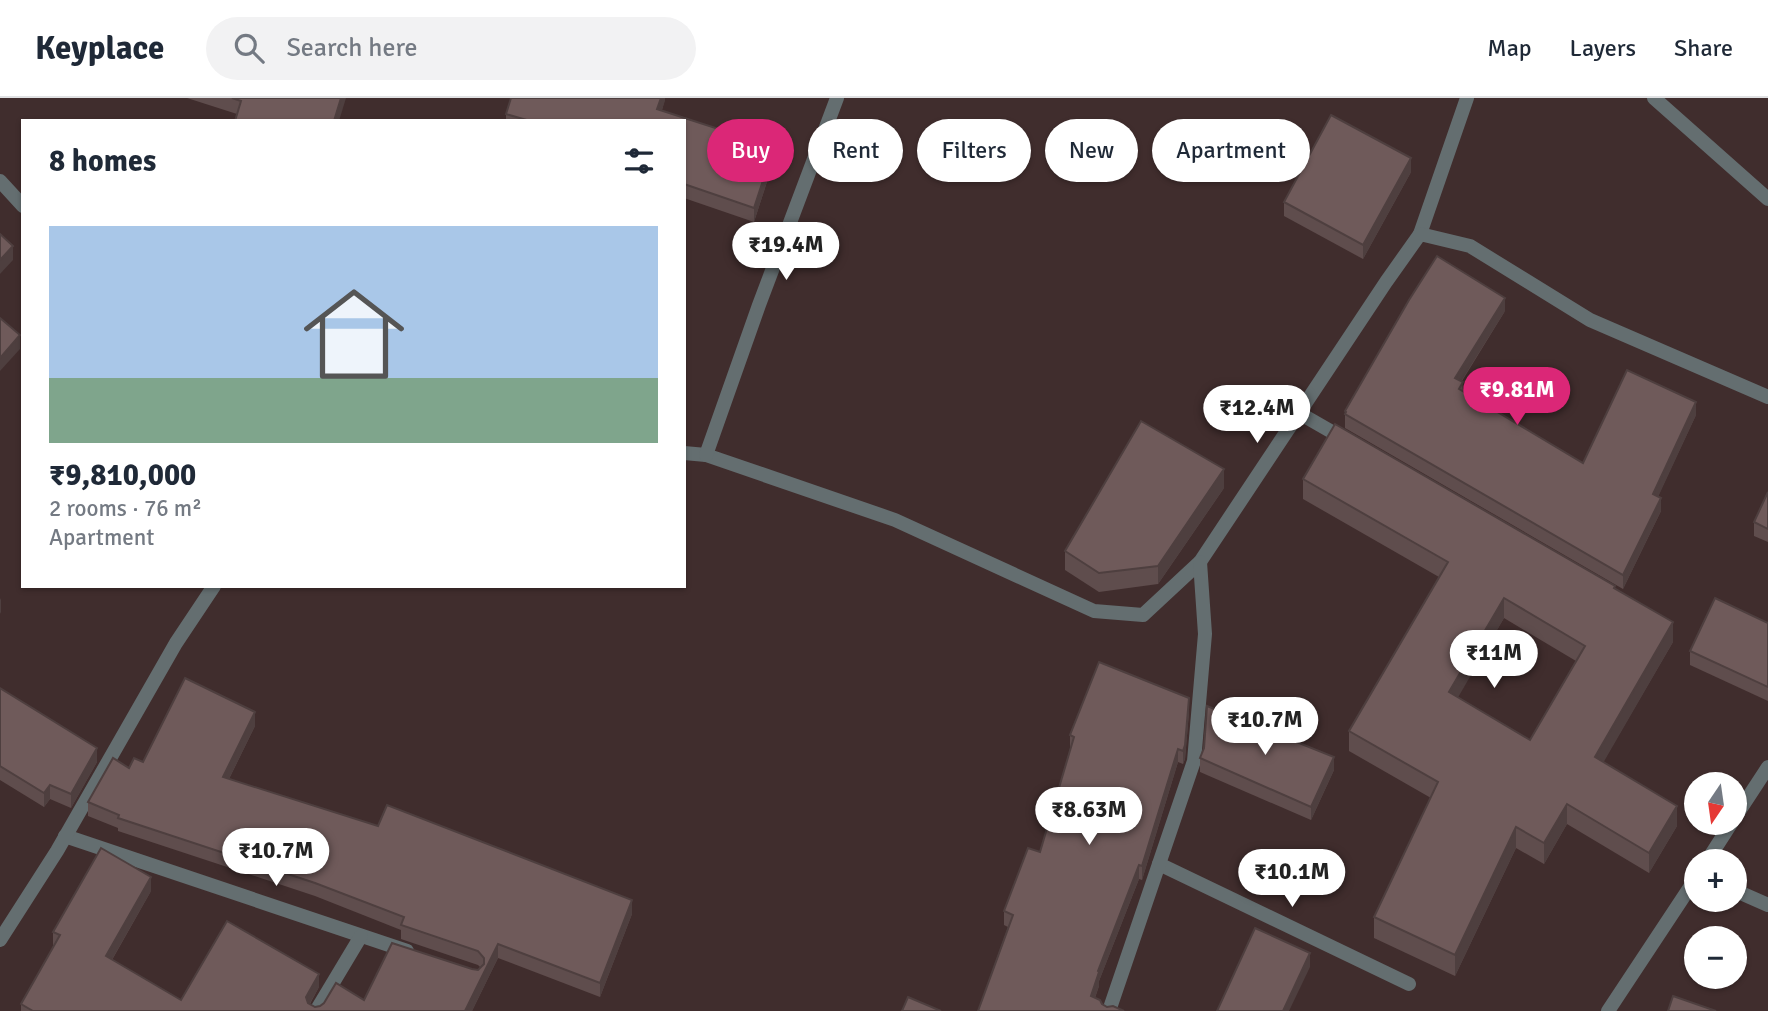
<!DOCTYPE html>
<meta charset="utf-8">
<style>
body{margin:0;font-family:Signika,sans-serif;background:#f2f2f3;color:#1f2937;height:100vh;display:flex;flex-direction:column;font-size:26px;white-space:nowrap}
*{box-sizing:border-box;margin:0}
p{font-size:23px;color:#747a83}
.icon{flex:none;width:38px;height:38px;fill:none;stroke:currentColor;stroke-width:2;stroke-linecap:round;stroke-linejoin:round}
.map{position:relative;flex:1;overflow:hidden}
.sheet{position:absolute;left:21px;top:21px;width:665px;height:469px;display:flex;flex-direction:column;background:#fff;border-radius:0px;box-shadow:0 2px 5px #0004}
.sheet>*{flex:none}
.top-card{position:absolute;left:707px;top:21px;width:665px;height:63px;display:flex;gap:14px}
.needle{width:46px;rotate:193deg}
.fabs{position:absolute;left:1684px;top:674px;display:grid;gap:14px}
.fabs a{display:grid;place-items:center;width:63px;height:63px;border-radius:50%;background:#fff;box-shadow:0 2px 5px #0004;font-size:35px}
.price{position:absolute;translate:-50% -60px;padding:0 16px;border-radius:24px;background:#fff;color:#222;font-size:23px;line-height:46px;filter:drop-shadow(0 2px 4px #0008)}
.price::after{content:'';position:absolute;left:50%;top:42px;width:21px;height:16px;margin-left:-10px;background:inherit;clip-path:polygon(0 0,100% 0,50% 100%)}
.price.current{background:#db2777;color:#fff}
ul{padding:0;list-style:none}
li{display:grid;align-content:center;gap:14px;height:371px;padding:0 28px}
li+li{border-top:2px solid #e0e1e3}
li span{display:grid;place-items:center;height:217px;border-radius:0px;color:#555}
li>.icon{margin-inline-start:auto}
span .icon{width:126px;height:126px;fill:#fffc;stroke-width:1}
li b{font-size:30px}
h2{display:flex;justify-content:space-between;align-items:center;height:84px;padding:0 28px;font-size:30px}
.tag{padding:0 24px;border-radius:32px;background:#fff;box-shadow:0 2px 5px #0004;font-size:24px;line-height:63px}
.tag.current{background:#db2777;color:#fff}
header{display:flex;align-items:center;gap:42px;box-sizing:border-box;height:98px;padding:0 35px;background:#fff;border-bottom:2px solid #e0e1e3}
header strong{font-size:33px}
nav{display:flex;gap:38px;margin-inline-start:auto;font-size:24px}
.search{width:490px;height:63px;background:#f2f2f3;display:flex;align-items:center;gap:18px;box-sizing:border-box;padding:0 24px;border-radius:38px;color:#747a83;font-size:26px}
.map>svg:first-child{display:block}
.lines{fill:none;stroke-linecap:round;stroke-linejoin:round}
.street{stroke:#646e70;stroke-width:14}
.wall{fill:#5f4d4d;fill-rule:evenodd}
.shaded-wall{fill:#4e3f3f}
.building{fill:#6f5a5a;stroke:#4e3f3f;stroke-width:2;fill-rule:evenodd}
</style>
<header>
<strong>Keyplace</strong>
<div class="search"><svg class="icon" aria-label="search" viewBox="0 0 24 24"><circle cx="10" cy="10" r="6"/><path d="M15 15l6 6"/></svg>Search here</div>
<nav><a>Map</a><a>Layers</a><a>Share</a></nav>
</header>
<div class="map">
<svg width="1768" height="913" viewBox="0 0 1768 913">
<rect width="100%" height="100%" fill="#402d2d"/>
<g class="lines">
<g class="street">
<path d="M1654 0 1768 101"/>
<path d="M0 83 23 108"/>
<path d="M1420 136 1467 0"/>
<path d="M1299 315 1346 342"/>
<path d="M684 355 706 357 895 422 1094 513 1143 517 1200 464 1386 184 1420 136 1470 148 1590 222 1768 299"/>
<path d="M706 357 759 207 837 0"/>
<path d="M1734 721 1768 669"/>
<path d="M65 738 407 853"/>
<path d="M1707 763 1732 724"/>
<path d="M1159 766 1409 886"/>
<path d="M1734 792 1768 807"/>
<path d="M0 842 57 753 176 545 214 488"/>
<path d="M316 913 361 838"/>
<path d="M1109 913 1194 663 1205 536 1200 464"/>
<path d="M1608 913 1696 780"/>
</g>
</g>
<g class="wall">
<path d="M187 0H346L237 16Z"/>
<path d="M665 0 662 12 774 62 754 124 684 100V23H506V16Z"/>
<path d="M1411 74 1363 161 1284 118V104Z"/>
<path d="M1505 213 1462 283 1463 293 1583 365 1696 317 1658 398 1661 413 1623 491 1345 330V313Z"/>
<path d="M1303 381 1615 491 1673 544 1603 664 1677 728 1649 775 1567 726 1544 766 1516 750 1455 878 1374 840V819L1431 700 1349 653V633L1439 479 1303 401ZM1504 520 1576 563 1530 642 1457 599Z"/>
<path d="M1224 390 1158 486 1099 494 1065 472V453Z"/>
<path d="M1768 394V444L1754 438V424Z"/>
<path d="M1768 525V603L1690 567V553Z"/>
<path d="M0 590 97 664 71 710 50 701 44 709 0 682Z"/>
<path d="M1189 614 1185 661 1183 666 1178 664 1142 782 1139 781 1099 883V888L1095 900 1107 909 978 913 1008 829 1004 827V813L1040 754 1070 651V637Z"/>
<path d="M255 628 229 681 632 816 600 899 498 860 472 913H21V906L54 848 53 847V834L151 793 112 862 181 902 319 889 310 906 315 909 364 902 472 871 478 872 480 869 478 867 401 841V832L315 798 118 733V730L88 718V704L129 670 143 664Z"/>
<path d="M1200 660 1334 672 1311 722 1200 674Z"/>
</g>
<g class="shaded-wall">
<path d="M341 0H346L339 23H334Z"/>
<path d="M661 0H665V3L658 23 657 11Z"/>
<path d="M774 49V62L754 124V110Z"/>
<path d="M1411 60V74L1363 161V147Z"/>
<path d="M13 148V162L0 176V162Z"/>
<path d="M1505 200V213L1455 293V280Z"/>
<path d="M20 237V251L0 273V260Z"/>
<path d="M1696 304V317L1653 410V396Z"/>
<path d="M1224 371V390L1158 486V468Z"/>
<path d="M1661 400V413L1623 491V477Z"/>
<path d="M1 500V514L0 516V502Z"/>
<path d="M1504 500V520L1449 615V594Z"/>
<path d="M1673 524V544L1595 679V659Z"/>
<path d="M1189 600V614L1185 661 1183 666V653Z"/>
<path d="M255 614V628L223 693V679Z"/>
<path d="M97 650V664L71 710V696Z"/>
<path d="M1178 651V664L1142 782V768Z"/>
<path d="M1334 659V672L1311 722V709Z"/>
<path d="M50 687V701L44 709V695Z"/>
<path d="M1567 706V726L1544 766V745Z"/>
<path d="M1677 708V728L1649 775V755Z"/>
<path d="M1516 729V750L1455 878V857Z"/>
<path d="M1139 767V781L1099 883V888L1091 911V898L1098 873Z"/>
<path d="M151 779V793L106 872V858Z"/>
<path d="M632 802V816L600 899V885Z"/>
<path d="M498 846V860L472 913H465Z"/>
<path d="M1310 855V869L1289 913H1283Z"/>
<path d="M319 876V889L306 912V899Z"/>
</g>
<g class="building">
<path d="M232 0H341L334 23H235L241 3Z"/>
<path d="M511 0H661L657 11 774 49 754 110 684 86V23H530L506 16Z"/>
<path d="M1331 17 1411 60 1363 147 1284 104Z"/>
<path d="M0 136 13 148 0 162Z"/>
<path d="M1437 158 1505 200 1455 280 1463 284 1459 291 1583 365 1627 272 1696 304 1653 396 1661 400 1623 477 1345 316 1346 314 1345 313 1409 202Z"/>
<path d="M0 220 20 237 0 260Z"/>
<path d="M1141 323 1224 371 1158 468 1099 475 1065 453Z"/>
<path d="M1335 326 1615 488 1614 490 1673 524 1595 659 1677 708 1649 755 1567 706 1544 745 1516 729 1455 857 1374 819 1438 684 1349 633 1448 464 1303 381ZM1504 500 1585 548 1530 642 1449 594Z"/>
<path d="M1768 394V431L1754 424Z"/>
<path d="M1715 500 1768 525V589L1690 553Z"/>
<path d="M1099 564 1189 600 1185 647 1183 653 1178 651 1142 768 1139 767 1098 873 1099 874 1091 898 1100 902 1102 906 1107 909 1113 908 1124 913H978L1013 817 1004 813 1028 750 1040 754 1074 639 1070 637Z"/>
<path d="M185 580 255 614 223 679 378 728 387 707 632 802 600 885 498 846 465 913H33L21 906 60 837 53 834 101 750 151 779 106 858 181 902 227 823 319 876 306 899 308 905 315 909 320 908 324 905 336 885 364 902 392 845 472 871 478 872 484 866V860L478 853 401 827 404 819 315 785 118 720 119 717 88 704 113 660 129 670 134 660 143 664Z"/>
<path d="M0 590 97 650 71 696 50 687 44 695 0 668Z"/>
<path d="M1207 608 1334 659 1311 709 1200 660 1204 650Z"/>
<path d="M1255 830 1310 855 1283 913H1217Z"/>
<path d="M1673 898 1716 913H1668Z"/>
<path d="M908 899 941 913H902Z"/>
</g>
</svg>
<div class="fabs">
<a><svg class="needle" viewBox="-14 -14 28 28"><path d="M0-13l5 13h-10z" fill="#e53935"/><path d="M0 13l5-13h-10z" fill="#747a83"/></svg></a>
<a>+</a>
<a>−</a>
</div>
<b class="price" style="left:786px;top:184px">₹19.4M</b>
<b class="price current" style="left:1517px;top:329px">₹9.81M</b>
<b class="price" style="left:1257px;top:347px">₹12.4M</b>
<b class="price" style="left:1494px;top:592px">₹11M</b>
<b class="price" style="left:1265px;top:659px">₹10.7M</b>
<b class="price" style="left:1089px;top:749px">₹8.63M</b>
<b class="price" style="left:276px;top:790px">₹10.7M</b>
<b class="price" style="left:1292px;top:811px">₹10.1M</b>
<div class="top-card">
<a class="tag current">Buy</a>
<a class="tag">Rent</a>
<a class="tag">Filters</a>
<a class="tag">New</a>
<a class="tag">Apartment</a>
</div>
<section class="sheet">
<h2>8 homes<svg class="icon" aria-label="filters" viewBox="0 0 24 24"><path d="M4 7h16M4 17h16"/><circle cx="9" cy="7" r="2"/><circle cx="15" cy="17" r="2"/></svg></h2>
<ul>
<li><span style="background:linear-gradient(#a9c7e8 70%,#7fa58c 0)"><svg class="icon" aria-label="home" viewBox="0 0 24 24"><path d="M3 11l9-7 9 7M6 9v11h12V9"/></svg></span><div><b>₹9,810,000</b><p>2 rooms · 76 m²</p><p>Apartment</p></div></li>
</ul>
</section>
</div>
